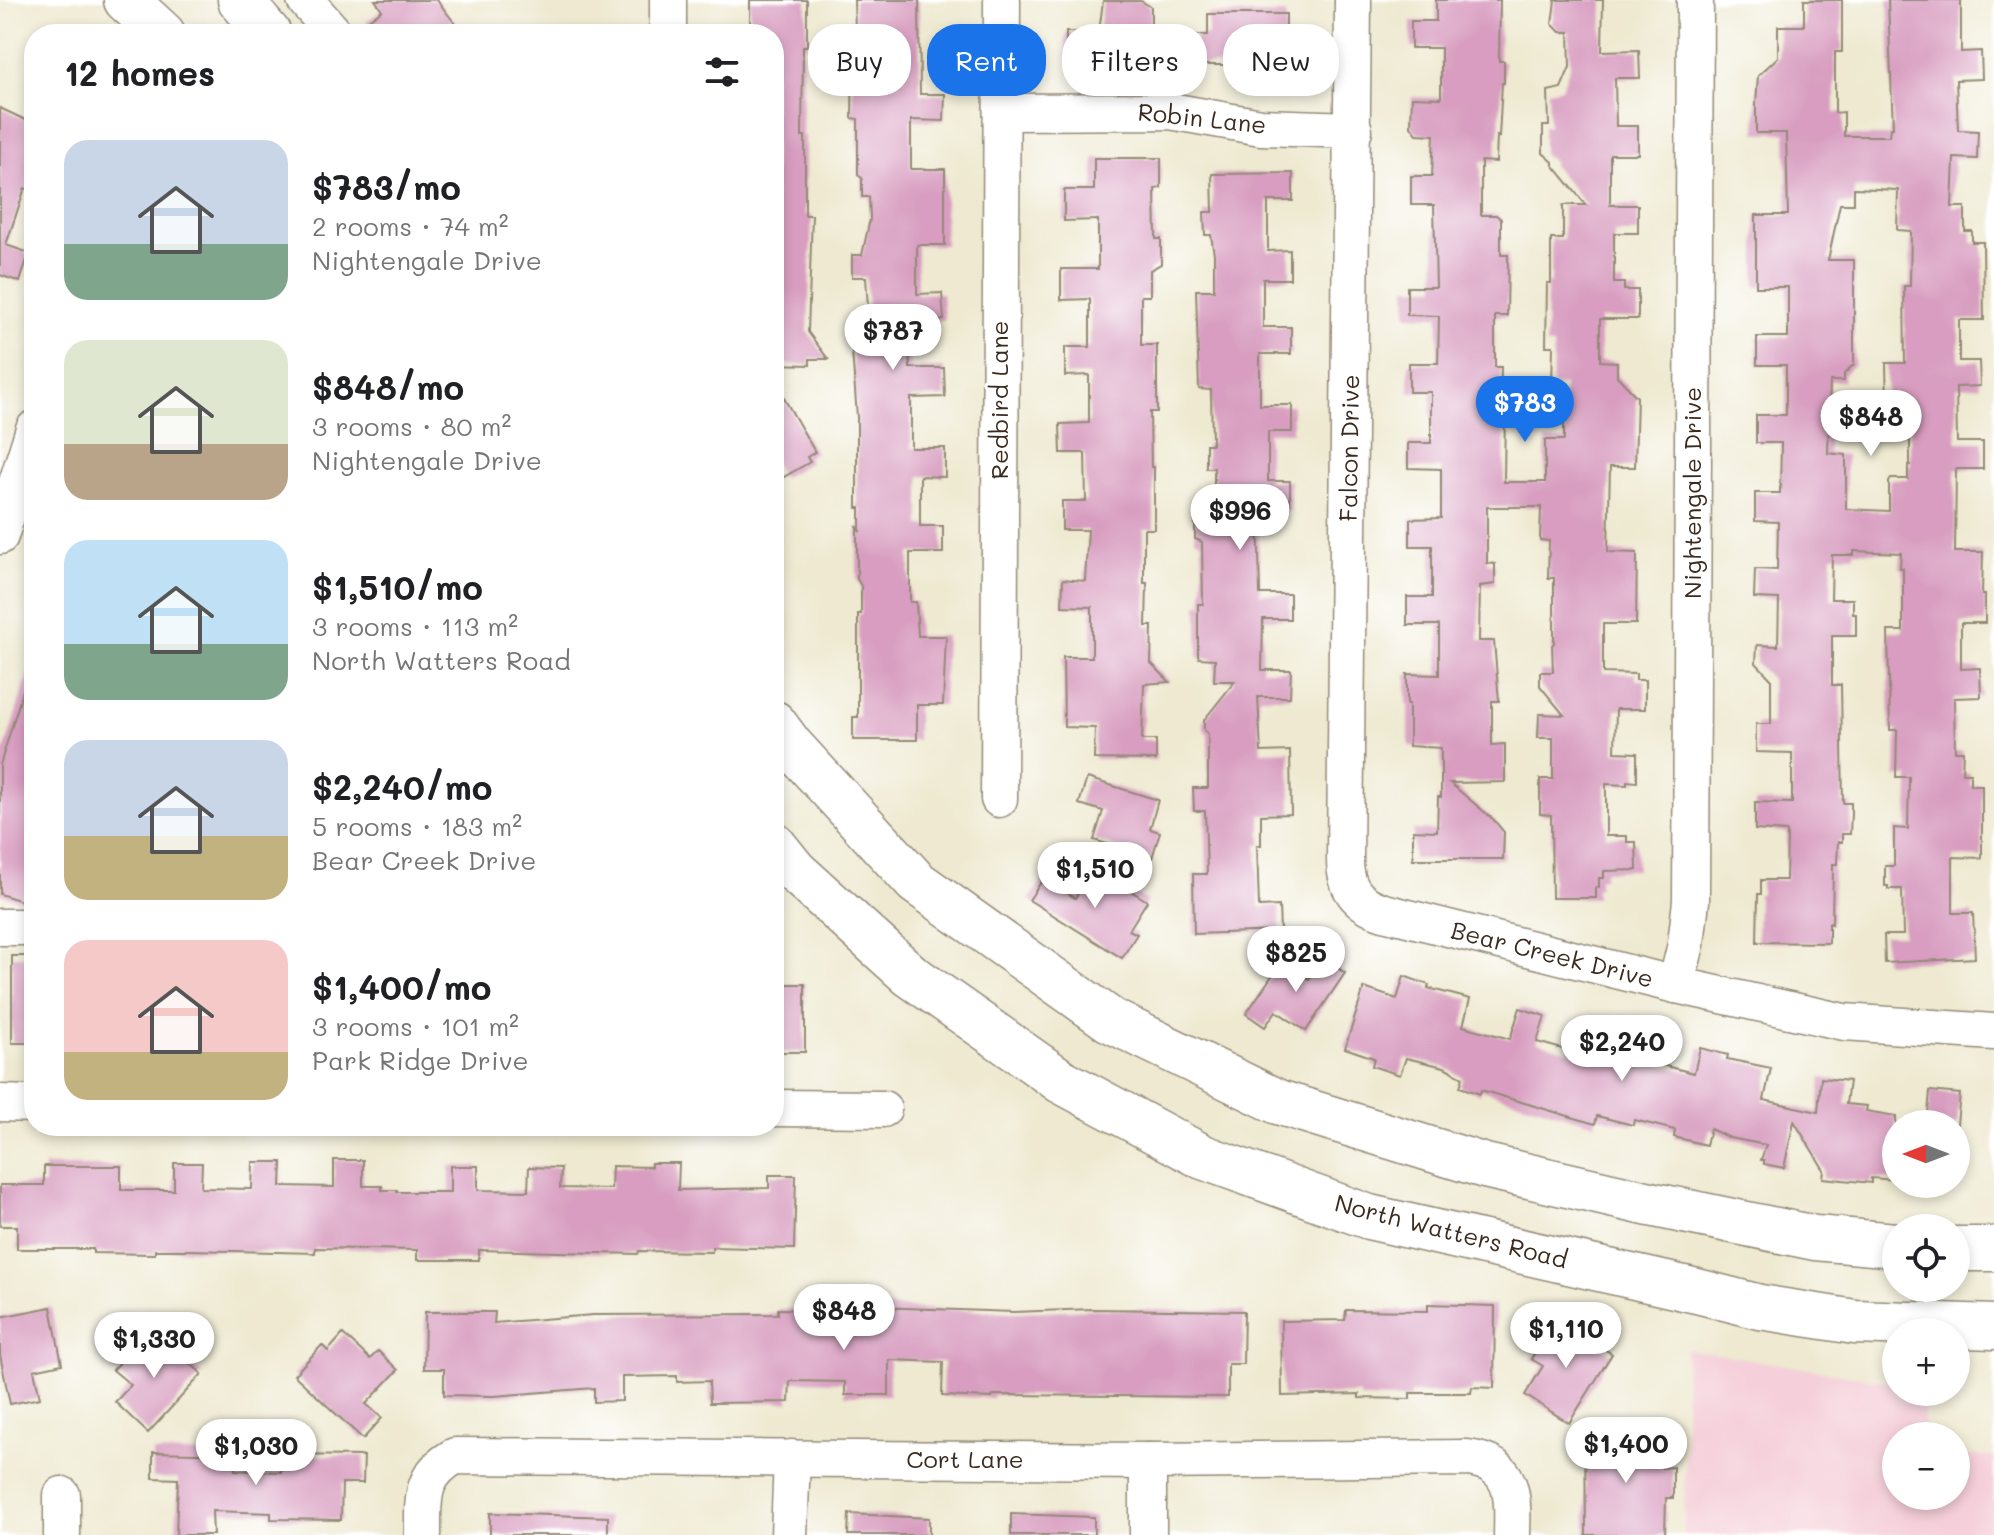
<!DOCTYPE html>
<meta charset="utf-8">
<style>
body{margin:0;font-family:Mali,sans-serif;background:#f2f2f2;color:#202124;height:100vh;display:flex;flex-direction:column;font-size:30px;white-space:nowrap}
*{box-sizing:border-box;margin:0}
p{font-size:26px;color:#757577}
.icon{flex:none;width:44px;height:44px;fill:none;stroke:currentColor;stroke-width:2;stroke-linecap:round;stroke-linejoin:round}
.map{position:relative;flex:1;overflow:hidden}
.sheet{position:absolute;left:24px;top:24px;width:760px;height:1112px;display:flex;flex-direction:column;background:#fff;border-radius:32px;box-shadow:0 4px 12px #0003}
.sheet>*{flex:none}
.guide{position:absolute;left:808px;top:24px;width:760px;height:72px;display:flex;gap:16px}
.needle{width:52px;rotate:270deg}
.controls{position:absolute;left:1882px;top:1110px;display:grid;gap:16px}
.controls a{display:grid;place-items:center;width:88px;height:88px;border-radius:50%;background:#fff;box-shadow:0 4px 12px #0003;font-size:40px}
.price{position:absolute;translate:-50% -68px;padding:0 18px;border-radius:28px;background:#fff;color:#222;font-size:26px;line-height:52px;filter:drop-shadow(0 2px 4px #0008)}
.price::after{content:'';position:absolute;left:50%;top:48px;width:24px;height:18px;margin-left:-12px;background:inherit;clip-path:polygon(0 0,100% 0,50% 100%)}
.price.on{background:#1a73e8;color:#fff}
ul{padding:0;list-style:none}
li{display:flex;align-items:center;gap:24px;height:200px;padding:0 40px}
li span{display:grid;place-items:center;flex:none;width:224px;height:160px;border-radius:24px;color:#555}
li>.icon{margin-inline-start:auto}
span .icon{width:96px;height:96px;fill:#fffc;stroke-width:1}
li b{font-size:34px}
h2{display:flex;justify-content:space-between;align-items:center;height:96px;padding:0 40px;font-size:34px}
.pill{padding:0 28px;border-radius:32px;background:#fff;box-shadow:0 4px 12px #0003;font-size:28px;line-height:72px}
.pill.on{background:#1a73e8;color:#fff}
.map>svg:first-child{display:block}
.built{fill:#f5cfd9}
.building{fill:#d89dc0;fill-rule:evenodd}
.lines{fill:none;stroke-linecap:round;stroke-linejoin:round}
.minor-casing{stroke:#948a77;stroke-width:39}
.major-casing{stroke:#948a77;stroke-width:47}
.minor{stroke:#fff;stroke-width:36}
.major{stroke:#fff;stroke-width:44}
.labels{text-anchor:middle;stroke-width:6;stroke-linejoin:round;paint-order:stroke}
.street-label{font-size:24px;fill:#3b2a1e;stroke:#fff}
</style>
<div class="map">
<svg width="1994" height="1535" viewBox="0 0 1994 1535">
<rect width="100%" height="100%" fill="#fff"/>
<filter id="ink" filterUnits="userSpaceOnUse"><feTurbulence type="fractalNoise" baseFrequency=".0125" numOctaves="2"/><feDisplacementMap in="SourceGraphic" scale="16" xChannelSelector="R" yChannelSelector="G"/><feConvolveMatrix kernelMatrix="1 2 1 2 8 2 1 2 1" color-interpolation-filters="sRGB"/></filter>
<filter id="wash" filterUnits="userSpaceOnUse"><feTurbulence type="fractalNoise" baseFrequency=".006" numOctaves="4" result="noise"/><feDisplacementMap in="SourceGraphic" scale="32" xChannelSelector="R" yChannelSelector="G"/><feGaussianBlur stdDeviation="1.8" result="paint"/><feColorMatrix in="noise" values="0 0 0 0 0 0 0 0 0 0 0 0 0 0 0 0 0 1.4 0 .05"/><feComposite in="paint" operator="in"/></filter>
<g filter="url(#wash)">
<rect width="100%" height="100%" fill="#eee9d0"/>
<path class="built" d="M1686 1349 1896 1383V1392H1924V1436H1896V1496H1956V1456H1994V1535H1684Z"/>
<g id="blocks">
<g class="building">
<path d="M375 0H437L463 34H376L366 22 382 10Z"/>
<path d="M750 0H807V46H803L802 136H805V215H812L808 332 828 359H810V365L774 364V34H753V30H750Z"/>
<path d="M854 0H919L920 94H945L944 121 911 120V169H945V245H917V294L942 293 944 320 908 323 910 368H944L945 397 911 398V448H945V477L920 476V526H943V553H910V602H916L918 636H946L943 705H917V740H853V717H858V614H861V586L857 579V526L860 532V508H857V417L850 324 869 323 866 277H852V255H862L870 219 869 197H862V178L858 175V119L852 118 853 59 856 60Z"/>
<path d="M1436 0H1500L1499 61H1504V83H1502L1499 137 1497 136 1496 162 1481 161V215H1496L1501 219V255H1508L1507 316H1495V367H1501L1500 409H1505L1504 482H1545V440H1564V386L1552 385 1553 346H1546L1547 283H1551V239H1563V205H1586L1553 165V162L1543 153V126H1549L1548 91 1561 88 1570 67 1569 32H1560L1552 24 1555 0H1603L1602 51 1639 50 1640 78H1615L1616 126H1638V154H1610V205H1638V233H1614V283H1624V290H1638V319H1600V361L1617 362V376L1637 397 1635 467H1610L1608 552 1637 553 1636 624H1603V673L1636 674V680H1645V709H1616L1615 752 1637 753V782L1627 781V785L1606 784V836H1627V842H1636L1637 870 1604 871V878H1599V887H1596V898H1552L1551 815 1540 814V779H1553V738H1538L1539 714 1564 715 1540 686V672H1553L1552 645 1554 643V578H1548L1549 541 1540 540 1541 507H1487V563L1495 564V584L1480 586 1479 641H1494L1499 701H1492V745L1505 744V782L1450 783 1494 820 1504 832 1503 859H1413V830L1437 831 1438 797H1441V748L1409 746V704H1407V674L1439 675V625H1407V597H1432V546H1410V519L1441 518V469L1408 468V443H1431V392H1409V363H1438L1439 316 1407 315V287H1436L1434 205H1411V176H1432L1434 135 1417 134 1411 126 1412 97 1441 98V48H1411V21H1436Z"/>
<path d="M1804 0H1842V52H1835V113L1844 112V136H1889L1890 128H1893L1888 0H1961V52L1981 51 1982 79 1956 80 1958 130 1978 131 1977 159 1954 158 1952 207H1965V231H1972V242H1983L1984 320H1959V361H1979L1980 386 1956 387 1957 442H1983V469H1956L1955 552H1983L1982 595H1985V623H1961V669L1980 668 1981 697 1954 698 1955 751H1963L1962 773H1970V785H1982V858L1953 857V913H1973L1975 958 1885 963 1884 935H1903L1902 889H1888V886H1885V866H1894V828L1908 829 1909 777H1896L1897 730H1890L1888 631H1903V568H1900L1901 553 1854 551V555H1832L1831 599H1853V614H1856V636H1832V685H1841L1843 803H1851V813L1850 834H1842V842H1838L1837 864H1833L1832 924 1829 923V943L1757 942 1758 894H1761V880H1786L1787 832 1755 830V802L1792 803V753L1756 752V724H1771V679L1756 663 1757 645 1778 646 1779 599 1754 598 1755 569 1777 570 1778 522 1755 521V493H1780L1781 443H1756V415H1786V365H1757V337H1788V287H1756V215H1788L1786 133H1756V104L1758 76 1778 57V26H1804ZM1854 188 1898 190 1897 230 1911 231 1910 286H1904L1905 363H1886L1887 407H1898V422H1910V465H1908V479H1891L1889 482V511L1846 509V455L1828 453 1830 381H1844V374L1854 364V260H1828L1840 204H1854Z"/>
<path d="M1103 1H1141L1151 7V38L1147 59 1066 58V32H1099Z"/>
<path d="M1208 14H1286V58H1274V65H1196V35H1208Z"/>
<path d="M0 108 34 124V192L25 188 6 245 29 253 20 282 0 275Z"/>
<path d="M1094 158H1161V188L1155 189 1156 239H1161V264L1150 270V296H1141V345H1157V412H1150L1151 467H1154V529H1144V583H1147L1146 626H1152L1151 663 1170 682 1144 684 1142 740H1156V760L1094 759 1095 728 1064 727 1063 657H1092V607L1062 606 1063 579 1085 581 1088 530H1062V501H1086L1085 453H1061L1060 424 1089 423V375L1065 376V347H1090V299L1061 300V269H1098V220L1064 221V190H1094Z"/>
<path d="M1293 173V201H1268V251L1290 250V279H1263V327H1291V354H1260V405H1292V432H1268V481H1290V511H1258L1260 594H1290V619H1263L1262 670H1291L1290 697H1258L1261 752 1290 751 1291 814 1261 815V845H1257L1259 907 1279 906 1280 931 1194 934 1193 874H1207L1205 811H1194L1193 788H1208V734L1204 730V720L1235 681H1214L1215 659 1199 658 1198 655V604H1203L1202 542 1195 539V519L1214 518V468H1206V444H1212L1211 390 1199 389 1196 290H1214V254L1211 235H1205L1204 212H1213L1212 174Z"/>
<path d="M774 381 815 452 807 457 810 462 782 478 774 462Z"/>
<path d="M29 671 34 672V905L0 894V765Z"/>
<path d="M1087 778 1158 800 1150 829 1160 832 1152 858 1094 840 1103 811 1079 804Z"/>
<path d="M1094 868 1147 901 1129 930 1137 934 1122 958 1029 900 1044 878 1075 898Z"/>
<rect x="12" y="956" width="22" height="87"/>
<path d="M1323 958 1345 973 1306 1031 1276 1011 1265 1027 1246 1014 1282 961 1309 979Z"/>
<path d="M1404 976 1429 985 1428 988 1470 999 1463 1026 1510 1039 1520 1008 1545 1016 1537 1042 1584 1055 1591 1024 1618 1031 1612 1053 1694 1073 1700 1048 1728 1055 1727 1059 1771 1068 1764 1100 1818 1112 1821 1078 1849 1081 1846 1104 1867 1106 1866 1111 1896 1116V1180L1871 1178V1183L1823 1178 1824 1170 1794 1121 1784 1168 1764 1164V1160H1761L1766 1145 1730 1138 1710 1129 1706 1145 1674 1137 1675 1130 1634 1120 1633 1125 1597 1116 1595 1124 1481 1090 1480 1094 1460 1087 1463 1077 1444 1067 1406 1058 1400 1075 1372 1066 1374 1058 1345 1048 1364 988 1397 999Z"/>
<rect x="774" y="984" width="31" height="68"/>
<path d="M1930 1091 1960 1094 1957 1124H1927Z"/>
<path d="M334 1160H363V1186H382V1190H397V1192H450V1166H478V1190L528 1191 529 1167 561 1168 560 1188 611 1189 612 1166 651 1167V1163H679L678 1190 769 1188V1175H796L794 1249 712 1247V1252L639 1251 638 1254 479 1250V1260H417V1250L315 1248V1253L187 1250H155V1254L93 1253V1249H17V1226H0V1185H44V1166H121V1190H174V1163H202L201 1188 252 1189 253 1162H282L281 1186 334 1187Z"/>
<path d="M1428 1304 1495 1306 1494 1388 1472 1387 1471 1393H1410V1399L1359 1398V1394L1282 1396 1281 1321 1345 1320 1346 1310 1428 1311Z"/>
<path d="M51 1307 62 1364 34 1370 40 1398 10 1404 0 1355V1317Z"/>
<path d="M878 1307 1013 1312 1093 1309 1244 1311 1243 1364H1228V1397L993 1395 992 1398 942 1396 943 1362 889 1360V1395H845V1382L790 1381 789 1402 710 1403 709 1381 677 1382V1376L622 1377V1401L594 1402V1388L494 1396 444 1395V1369H424L425 1312H495L494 1323 593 1315 778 1314V1309L823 1310V1317H878Z"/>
<path d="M1557 1318 1612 1354 1569 1423 1525 1395 1543 1366 1531 1359Z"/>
<path d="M152 1328 202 1374 148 1433 115 1402 131 1385 113 1370Z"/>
<path d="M343 1334 370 1359 378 1351 398 1370 366 1404 382 1418 363 1439 294 1375 322 1345 328 1351Z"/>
<path d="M1585 1435H1662V1468L1673 1467V1498H1666L1665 1535H1586Z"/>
<path d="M153 1452 236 1454 235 1470 281 1472 282 1455 364 1456 363 1483H342L341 1520 271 1519V1513L212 1511 213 1535H176L178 1479 153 1478Z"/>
<path d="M490 1513 608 1517V1535H490Z"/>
<path d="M849 1514 929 1518V1535H848Z"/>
<path d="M1011 1514 1094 1517V1535H1011Z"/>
</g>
</g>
</g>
<g filter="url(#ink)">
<use href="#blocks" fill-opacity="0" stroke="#948a77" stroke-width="2"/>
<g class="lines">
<g class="minor-casing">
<g id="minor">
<path d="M305 0 335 34"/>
<path d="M668 0V34"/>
<path d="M1353 0 1345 860C1345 888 1357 904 1384 912L1676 985 1844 1022 1994 1032"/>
<path d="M1002 112 1170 111 1261 127 1354 130"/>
<path d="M0 536 34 429"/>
<path d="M999 799 1002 0"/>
<path d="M0 927H34"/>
<path d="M1676 985 1686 944 1691 901 1695 0"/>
<path d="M0 1103 34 1104"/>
<path d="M774 1108 883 1109"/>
<path d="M1148 1461V1535"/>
<path d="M62 1535V1495"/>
<path d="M423 1535C423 1499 420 1475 455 1456L1148 1461 1468 1458C1515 1464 1513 1496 1512 1535"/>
<path d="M789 1535 792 1458"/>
</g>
</g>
<g class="major-casing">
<g id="major">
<path d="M126 0 163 34"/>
<path d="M240 0 269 34"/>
<path d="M774 723 791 746 916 882 1110 1020 1278 1102 1485 1166 1650 1204 1815 1238 1896 1245"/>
<path d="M774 845 795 871 910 975 1061 1081 1203 1157 1369 1217 1697 1291 1760 1307 1855 1322 1994 1327"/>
<path d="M1956 1249H1994"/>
</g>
</g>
<use href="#minor" class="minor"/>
<use href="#major" class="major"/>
</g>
</g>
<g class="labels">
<g class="street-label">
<text transform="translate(1202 119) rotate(6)" y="8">Robin Lane</text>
<text transform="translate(1000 400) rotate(-90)" y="8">Redbird Lane</text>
<text transform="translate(1350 448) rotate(-89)" y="8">Falcon Drive</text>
<text transform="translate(1693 493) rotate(-90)" y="8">Nightengale Drive</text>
<text transform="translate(1552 955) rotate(14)" y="8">Bear Creek Drive</text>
<text transform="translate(1451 1232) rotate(14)" y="8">North Watters Road</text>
<text x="965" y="1468">Cort Lane</text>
</g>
</g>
</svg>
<div class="controls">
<a><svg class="needle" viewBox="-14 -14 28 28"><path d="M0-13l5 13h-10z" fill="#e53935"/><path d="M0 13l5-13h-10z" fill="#757577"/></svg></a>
<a><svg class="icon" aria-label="locate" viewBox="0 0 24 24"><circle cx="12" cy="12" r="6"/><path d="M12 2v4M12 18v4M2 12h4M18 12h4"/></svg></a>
<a>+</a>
<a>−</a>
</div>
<b class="price" style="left:893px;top:372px">$787</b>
<b class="price on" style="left:1525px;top:444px">$783</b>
<b class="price" style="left:1871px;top:458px">$848</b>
<b class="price" style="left:1240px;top:552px">$996</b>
<b class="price" style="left:1095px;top:910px">$1,510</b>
<b class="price" style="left:1296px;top:994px">$825</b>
<b class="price" style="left:1622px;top:1083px">$2,240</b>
<b class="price" style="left:844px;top:1352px">$848</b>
<b class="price" style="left:1566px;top:1370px">$1,110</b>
<b class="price" style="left:154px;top:1380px">$1,330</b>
<b class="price" style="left:1626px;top:1485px">$1,400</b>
<b class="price" style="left:256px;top:1487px">$1,030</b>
<div class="guide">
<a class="pill">Buy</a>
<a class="pill on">Rent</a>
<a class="pill">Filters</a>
<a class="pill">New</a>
</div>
<section class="sheet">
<h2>12 homes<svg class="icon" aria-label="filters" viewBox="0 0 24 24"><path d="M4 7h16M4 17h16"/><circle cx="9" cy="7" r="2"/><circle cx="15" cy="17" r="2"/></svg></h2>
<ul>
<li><span style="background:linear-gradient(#c9d6e8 65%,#7fa58c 0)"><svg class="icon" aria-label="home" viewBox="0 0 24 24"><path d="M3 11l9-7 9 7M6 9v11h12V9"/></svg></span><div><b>$783/mo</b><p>2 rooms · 74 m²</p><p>Nightengale Drive</p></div></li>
<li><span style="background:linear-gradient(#dfe7d0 65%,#b9a48a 0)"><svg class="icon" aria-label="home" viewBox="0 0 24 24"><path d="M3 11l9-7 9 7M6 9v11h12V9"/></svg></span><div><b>$848/mo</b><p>3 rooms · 80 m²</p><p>Nightengale Drive</p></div></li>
<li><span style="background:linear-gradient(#bfe0f5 65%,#7fa58c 0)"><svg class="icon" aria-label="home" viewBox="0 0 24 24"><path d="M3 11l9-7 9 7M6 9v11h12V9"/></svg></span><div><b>$1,510/mo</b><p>3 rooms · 113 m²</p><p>North Watters Road</p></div></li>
<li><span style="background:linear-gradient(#c9d6e8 60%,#c2b280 0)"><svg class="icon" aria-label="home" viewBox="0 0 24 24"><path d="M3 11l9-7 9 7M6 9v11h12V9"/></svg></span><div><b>$2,240/mo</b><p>5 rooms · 183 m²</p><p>Bear Creek Drive</p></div></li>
<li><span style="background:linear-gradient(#f6c9c9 70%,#c2b280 0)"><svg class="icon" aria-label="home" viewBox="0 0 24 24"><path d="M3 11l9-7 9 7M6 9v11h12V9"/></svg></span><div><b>$1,400/mo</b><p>3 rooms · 101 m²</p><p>Park Ridge Drive</p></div></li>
</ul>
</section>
</div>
